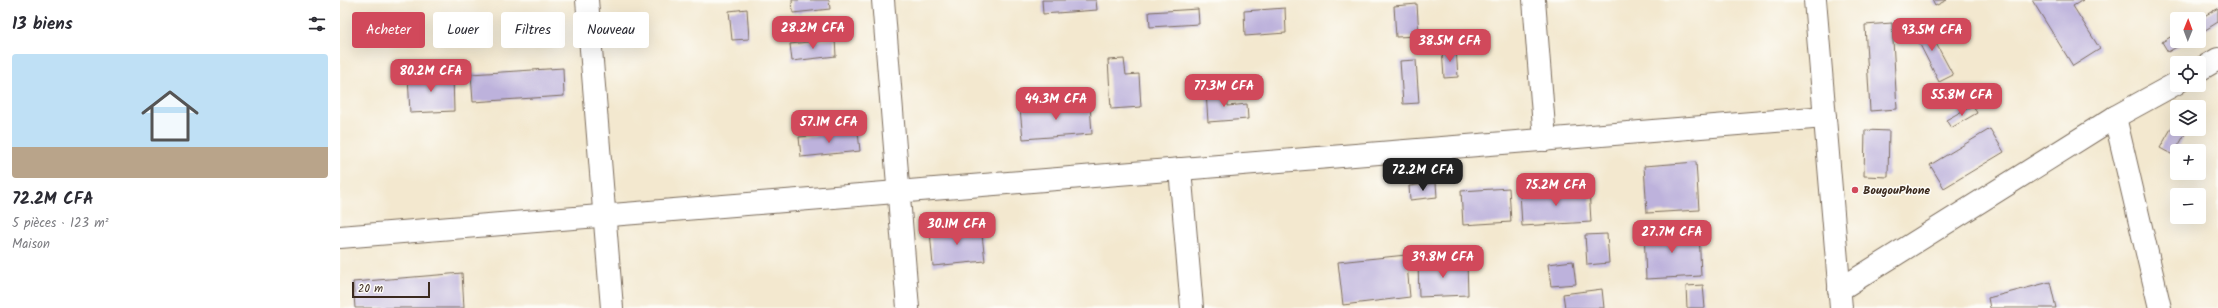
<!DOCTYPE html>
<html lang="fr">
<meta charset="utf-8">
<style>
body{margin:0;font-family:Kalam,sans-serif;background:#f7f7f7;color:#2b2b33;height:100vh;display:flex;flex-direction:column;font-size:15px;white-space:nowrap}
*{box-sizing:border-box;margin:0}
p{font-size:13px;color:#7c7c81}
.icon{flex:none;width:22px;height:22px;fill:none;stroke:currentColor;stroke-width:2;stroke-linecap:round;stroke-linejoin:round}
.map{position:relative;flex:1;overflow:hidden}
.details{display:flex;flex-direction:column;background:#fff;width:340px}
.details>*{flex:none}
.hud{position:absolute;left:12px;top:12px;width:380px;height:36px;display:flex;gap:8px}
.needle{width:26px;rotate:1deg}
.buttons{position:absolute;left:1830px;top:12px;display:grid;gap:8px}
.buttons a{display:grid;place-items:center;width:36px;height:36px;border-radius:4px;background:#fff;box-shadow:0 4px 16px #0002;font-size:20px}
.scale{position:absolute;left:12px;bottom:10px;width:78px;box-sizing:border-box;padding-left:4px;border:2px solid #3b2a1e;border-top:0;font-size:11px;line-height:14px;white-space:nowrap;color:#3b2a1e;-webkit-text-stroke:3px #fdfcf7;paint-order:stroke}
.price{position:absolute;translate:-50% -34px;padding:0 9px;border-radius:8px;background:#d1495b;color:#fff;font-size:13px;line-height:26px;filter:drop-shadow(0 1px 2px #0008)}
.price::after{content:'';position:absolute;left:50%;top:24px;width:12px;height:9px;margin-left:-6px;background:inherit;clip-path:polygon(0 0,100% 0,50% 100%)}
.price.on{background:#222;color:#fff}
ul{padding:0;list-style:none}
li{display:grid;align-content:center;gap:8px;height:212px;padding:0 12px}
li span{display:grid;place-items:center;height:124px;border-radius:4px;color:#555}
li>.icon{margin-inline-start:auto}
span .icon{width:72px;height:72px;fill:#fffc;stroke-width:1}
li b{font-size:17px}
h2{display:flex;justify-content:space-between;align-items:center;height:48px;padding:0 12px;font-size:17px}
.tag{padding:0 14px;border-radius:4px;background:#fff;box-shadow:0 4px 16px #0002;font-size:14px;line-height:36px}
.tag.on{background:#d1495b;color:#fff}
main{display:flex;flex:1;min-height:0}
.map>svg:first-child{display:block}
.building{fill:#bdb2dc}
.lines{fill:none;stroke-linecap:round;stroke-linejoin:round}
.street-casing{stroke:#7b6c5c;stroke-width:24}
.street{stroke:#fff;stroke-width:22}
.poi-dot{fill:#d1495b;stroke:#fdfcf7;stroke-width:1.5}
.labels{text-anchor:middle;stroke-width:3;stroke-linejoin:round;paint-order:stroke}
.poi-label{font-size:12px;font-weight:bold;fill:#3b2a1e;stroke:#fdfcf7;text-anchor:start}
</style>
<main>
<section class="details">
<h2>13 biens<svg class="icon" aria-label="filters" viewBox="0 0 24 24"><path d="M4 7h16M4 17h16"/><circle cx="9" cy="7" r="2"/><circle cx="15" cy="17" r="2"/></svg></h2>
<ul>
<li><span style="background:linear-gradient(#bfe0f5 75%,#b9a48a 0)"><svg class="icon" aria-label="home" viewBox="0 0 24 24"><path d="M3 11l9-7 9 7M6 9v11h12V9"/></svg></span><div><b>72.2M CFA</b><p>5 pièces · 123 m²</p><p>Maison</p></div></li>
</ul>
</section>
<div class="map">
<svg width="1878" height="308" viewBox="0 0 1878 308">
<rect width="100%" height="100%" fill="#fdfcf7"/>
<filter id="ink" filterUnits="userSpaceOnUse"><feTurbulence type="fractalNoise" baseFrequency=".025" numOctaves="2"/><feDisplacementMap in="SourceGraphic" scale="8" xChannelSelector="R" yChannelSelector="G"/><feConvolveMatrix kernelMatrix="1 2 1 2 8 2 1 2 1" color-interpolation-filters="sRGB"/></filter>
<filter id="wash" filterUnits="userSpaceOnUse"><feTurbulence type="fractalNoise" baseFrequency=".012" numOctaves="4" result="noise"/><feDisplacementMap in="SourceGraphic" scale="16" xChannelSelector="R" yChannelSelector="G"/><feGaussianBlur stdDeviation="0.9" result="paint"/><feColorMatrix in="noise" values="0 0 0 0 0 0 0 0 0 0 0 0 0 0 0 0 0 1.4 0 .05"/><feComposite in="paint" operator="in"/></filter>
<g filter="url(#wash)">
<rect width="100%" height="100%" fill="#f3e8cf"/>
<g id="blocks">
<g class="building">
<path d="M452 0H489L490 9 453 13Z"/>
<path d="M702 0H756L757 10 703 14Z"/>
<path d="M1592 0H1607L1595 6Z"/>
<path d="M1692 0H1743L1733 6 1760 49 1733 66Z"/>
<path d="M1077 4 1079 36 1056 37 1054 6Z"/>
<path d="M945 8 946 33 905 36 904 11Z"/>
<path d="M1878 8V22L1859 34V19Z"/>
<path d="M407 9 409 39 392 40 389 11Z"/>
<path d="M858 9 859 24 810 27 809 12Z"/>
<path d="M1584 21 1613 75 1599 82 1571 27Z"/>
<path d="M1552 23 1557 109 1530 111 1525 25Z"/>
<path d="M1837 33V41H1847L1828 52 1822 42Z"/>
<path d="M495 39 496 56 452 61 450 44Z"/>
<path d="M1116 48 1118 77 1104 78 1102 49Z"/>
<path d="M784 59 786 75 799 74 801 107 771 109 768 60Z"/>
<path d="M1076 60 1079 103 1063 104 1060 61Z"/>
<path d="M223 68 224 96 133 102 131 74Z"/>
<path d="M113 74 114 111 70 113 68 76Z"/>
<path d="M887 91 888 106 907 104 908 119 868 122 866 92Z"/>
<path d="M750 104 752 134 683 139 680 109Z"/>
<path d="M1633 105 1637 113 1611 128 1606 120Z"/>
<path d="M1832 127 1845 134 1833 155 1820 148Z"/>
<path d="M1650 129 1664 152 1604 188 1590 165Z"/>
<path d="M1525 130 1549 131 1548 177 1524 176Z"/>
<path d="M518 132 520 151 461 157 459 137Z"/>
<path d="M1356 162 1359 210 1307 213 1304 166Z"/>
<path d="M1096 183 1097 197 1070 200 1069 186Z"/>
<path d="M1169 188 1171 222 1123 225 1121 191Z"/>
<path d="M1249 188 1251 222 1182 226 1180 192Z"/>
<path d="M641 226 645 261 593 266 590 231Z"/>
<path d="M1359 229 1361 276 1306 279 1304 231Z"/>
<path d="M1267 234 1269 263 1247 265 1245 235Z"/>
<path d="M1066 255 1070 297 1003 305 998 262Z"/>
<path d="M1127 261 1128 295 1079 297 1078 262Z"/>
<path d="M1233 261 1236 284 1211 286 1208 264Z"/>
<path d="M122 273 124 308H15L13 282Z"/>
<path d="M1710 282 1716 308H1650L1648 298Z"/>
<path d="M1363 285 1365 308H1347L1346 286Z"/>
<path d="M1262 289 1264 308H1225L1223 294Z"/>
</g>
</g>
</g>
<g filter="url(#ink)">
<use href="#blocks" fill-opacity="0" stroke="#7b6c5c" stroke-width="1"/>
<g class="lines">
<g class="street-casing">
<g id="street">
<path d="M247 0 272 308"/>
<path d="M543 0 568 308"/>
<path d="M1194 0 1205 140"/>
<path d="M1475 0 1501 308"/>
<path d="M1859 70 1878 59"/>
<path d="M1775 117 1820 308"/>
<path d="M840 169 852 308"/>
<path d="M0 237 1485 117"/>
<path d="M1499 290 1775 117 1837 83"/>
</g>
</g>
<use href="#street" class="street"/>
</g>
</g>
<circle class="poi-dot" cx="1515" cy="190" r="4"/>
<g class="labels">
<g class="poi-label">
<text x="1523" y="194">BougouPhone</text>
</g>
</g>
</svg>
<div class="buttons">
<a><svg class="needle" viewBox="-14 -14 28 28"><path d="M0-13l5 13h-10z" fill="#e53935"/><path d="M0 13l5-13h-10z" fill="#7c7c81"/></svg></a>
<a><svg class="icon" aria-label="locate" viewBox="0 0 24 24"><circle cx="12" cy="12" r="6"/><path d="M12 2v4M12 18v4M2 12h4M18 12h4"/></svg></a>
<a><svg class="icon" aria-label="layers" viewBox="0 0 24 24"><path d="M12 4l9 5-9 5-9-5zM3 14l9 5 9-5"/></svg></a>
<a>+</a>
<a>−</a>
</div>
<div class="scale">20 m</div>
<b class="price" style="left:473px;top:50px">28.2M CFA</b>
<b class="price" style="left:1592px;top:52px">93.5M CFA</b>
<b class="price" style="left:1110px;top:63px">38.5M CFA</b>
<b class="price" style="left:91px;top:93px">80.2M CFA</b>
<b class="price" style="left:884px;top:108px">77.3M CFA</b>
<b class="price" style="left:1622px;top:117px">55.8M CFA</b>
<b class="price" style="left:716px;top:121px">44.3M CFA</b>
<b class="price" style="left:489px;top:144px">57.1M CFA</b>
<b class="price on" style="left:1083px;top:192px">72.2M CFA</b>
<b class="price" style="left:1216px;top:207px">75.2M CFA</b>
<b class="price" style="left:617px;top:246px">30.1M CFA</b>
<b class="price" style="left:1332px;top:254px">27.7M CFA</b>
<b class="price" style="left:1103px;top:279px">39.8M CFA</b>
<div class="hud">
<a class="tag on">Acheter</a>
<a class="tag">Louer</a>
<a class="tag">Filtres</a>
<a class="tag">Nouveau</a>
</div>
</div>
</main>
